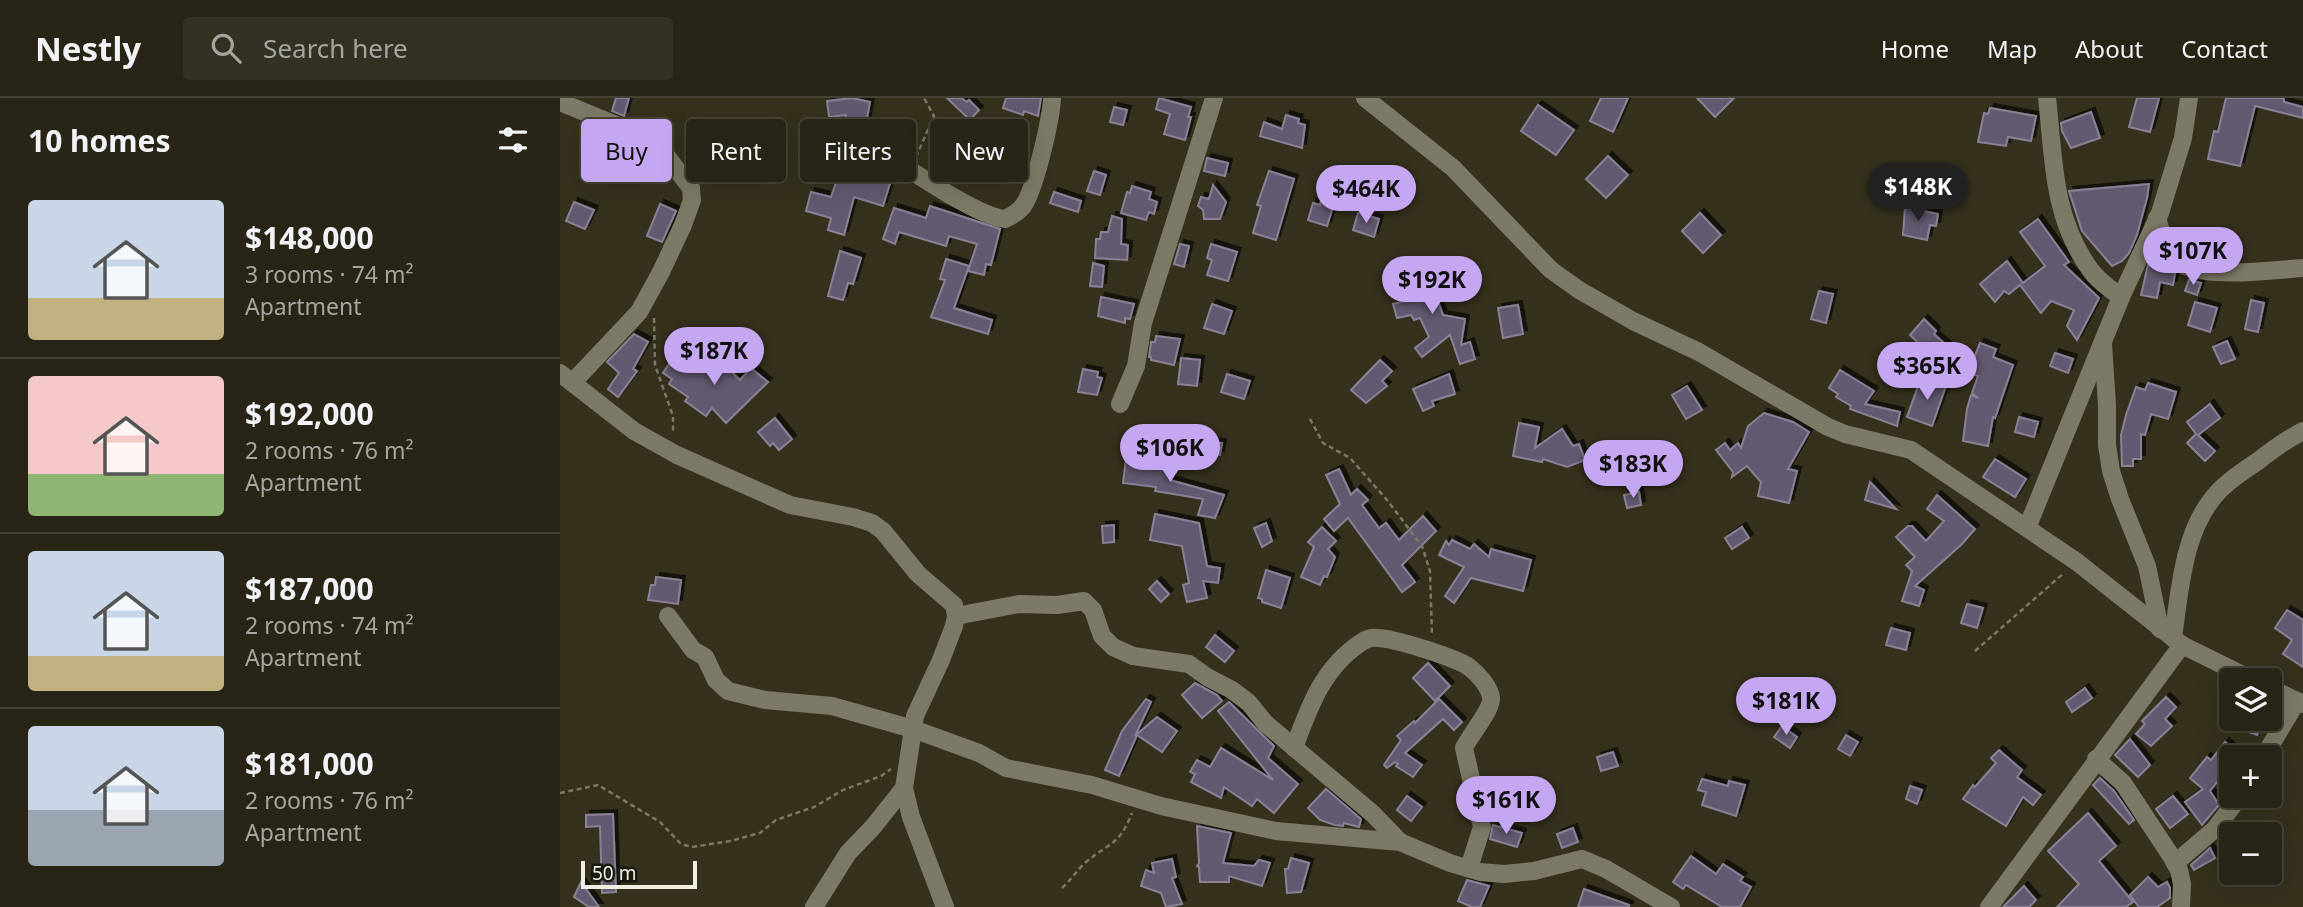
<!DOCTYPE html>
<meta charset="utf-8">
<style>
body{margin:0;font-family:"Noto Sans",sans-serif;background:#343123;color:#f1f3f6;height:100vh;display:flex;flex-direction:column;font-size:26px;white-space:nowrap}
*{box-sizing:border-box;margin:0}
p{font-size:23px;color:#a5a5a1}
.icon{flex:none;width:38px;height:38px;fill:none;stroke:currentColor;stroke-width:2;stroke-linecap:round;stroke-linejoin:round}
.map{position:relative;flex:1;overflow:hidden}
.drawer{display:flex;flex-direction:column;background:#282516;width:560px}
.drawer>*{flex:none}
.hud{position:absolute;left:21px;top:21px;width:665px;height:63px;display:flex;gap:14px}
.fabs{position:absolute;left:1659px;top:570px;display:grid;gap:14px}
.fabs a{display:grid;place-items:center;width:63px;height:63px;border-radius:7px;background:#282516;box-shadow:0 7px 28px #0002,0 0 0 2px #444235;font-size:35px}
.scale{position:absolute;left:21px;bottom:18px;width:116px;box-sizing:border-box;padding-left:7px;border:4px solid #efeee1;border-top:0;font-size:19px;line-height:24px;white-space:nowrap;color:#efeee1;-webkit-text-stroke:5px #1a1910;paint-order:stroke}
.price{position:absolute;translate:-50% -60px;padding:0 16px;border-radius:24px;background:#c5a7f1;color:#111;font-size:23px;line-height:46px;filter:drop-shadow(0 2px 4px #0008)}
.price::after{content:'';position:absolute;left:50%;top:42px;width:21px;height:16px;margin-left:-10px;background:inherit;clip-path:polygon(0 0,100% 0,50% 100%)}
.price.active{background:#222;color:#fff}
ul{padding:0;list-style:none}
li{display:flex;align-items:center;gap:21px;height:175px;padding:0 28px}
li+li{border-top:2px solid #444235}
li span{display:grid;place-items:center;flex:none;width:196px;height:140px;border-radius:7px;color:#555}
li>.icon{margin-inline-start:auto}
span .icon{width:84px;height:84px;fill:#fffc;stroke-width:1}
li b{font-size:30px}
h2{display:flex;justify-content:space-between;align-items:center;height:84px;padding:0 28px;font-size:30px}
.tag{padding:0 24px;border-radius:7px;background:#282516;box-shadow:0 7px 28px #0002,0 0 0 2px #444235;font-size:24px;line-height:63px}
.tag.active{background:#c5a7f1;color:#111}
header{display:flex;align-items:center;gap:42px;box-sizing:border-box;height:98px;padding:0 35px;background:#282516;border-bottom:2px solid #444235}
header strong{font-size:33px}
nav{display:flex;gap:38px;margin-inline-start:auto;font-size:24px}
.search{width:490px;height:63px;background:#343123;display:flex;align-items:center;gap:18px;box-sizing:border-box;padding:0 24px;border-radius:7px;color:#a5a5a1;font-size:26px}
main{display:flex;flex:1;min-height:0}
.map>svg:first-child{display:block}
.building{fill:#625a6f;stroke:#8a8197;stroke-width:2;filter:url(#shadow)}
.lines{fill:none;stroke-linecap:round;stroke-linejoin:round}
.path{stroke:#7b7866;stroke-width:2.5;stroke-dasharray:5 3.5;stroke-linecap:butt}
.minor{stroke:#7c7966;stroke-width:18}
</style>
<header>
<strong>Nestly</strong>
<div class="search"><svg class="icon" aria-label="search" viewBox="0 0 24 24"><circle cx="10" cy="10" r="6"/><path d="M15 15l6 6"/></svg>Search here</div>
<nav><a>Home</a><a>Map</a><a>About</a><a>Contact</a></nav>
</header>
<main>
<section class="drawer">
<h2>10 homes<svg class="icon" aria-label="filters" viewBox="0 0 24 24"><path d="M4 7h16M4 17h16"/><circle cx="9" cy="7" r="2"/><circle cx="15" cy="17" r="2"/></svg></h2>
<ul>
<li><span style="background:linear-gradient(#c9d6e8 70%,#c2b280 0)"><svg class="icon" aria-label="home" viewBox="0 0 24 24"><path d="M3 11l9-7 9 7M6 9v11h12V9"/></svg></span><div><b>$148,000</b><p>3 rooms · 74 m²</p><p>Apartment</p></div></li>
<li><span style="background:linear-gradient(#f6c9c9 70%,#8fb573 0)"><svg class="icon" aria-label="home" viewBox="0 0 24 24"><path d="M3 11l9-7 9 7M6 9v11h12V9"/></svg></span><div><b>$192,000</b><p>2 rooms · 76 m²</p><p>Apartment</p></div></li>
<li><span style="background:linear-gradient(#c9d6e8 75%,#c2b280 0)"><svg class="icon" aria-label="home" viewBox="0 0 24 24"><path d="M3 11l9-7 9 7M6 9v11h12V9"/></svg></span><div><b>$187,000</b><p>2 rooms · 74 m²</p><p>Apartment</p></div></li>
<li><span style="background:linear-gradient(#c9d6e8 60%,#9aa5b1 0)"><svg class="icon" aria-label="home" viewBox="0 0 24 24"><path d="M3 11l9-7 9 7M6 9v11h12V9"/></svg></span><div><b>$181,000</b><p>2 rooms · 76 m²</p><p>Apartment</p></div></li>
</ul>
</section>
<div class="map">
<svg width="1743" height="809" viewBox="0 0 1743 809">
<defs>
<filter id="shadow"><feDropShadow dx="4" dy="-4" stdDeviation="0" flood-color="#0009"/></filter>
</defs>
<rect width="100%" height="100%" fill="#35311d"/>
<g class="building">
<path d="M56 0H69L64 18 52 13Z"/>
<path d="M292 0 310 4 306 26 298 24 297 28 284 26 286 17 269 19 267 3Z"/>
<path d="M387 0H401L407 4 409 2 419 12 410 22Z"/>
<path d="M446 0H481L478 18 464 13 463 17 443 10Z"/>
<path d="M599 0 631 9 628 19H631L625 42 604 36 610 16 596 11Z"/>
<path d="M1041 0H1068L1053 34 1030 23Z"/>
<path d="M1137 0H1174L1155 19Z"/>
<path d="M1577 0H1599L1590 34 1569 29Z"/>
<path d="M1666 0H1724V4L1743 9V20L1695 8 1680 68 1648 61 1654 33 1658 34Z"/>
<path d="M978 7 1014 32 996 57 961 33Z"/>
<path d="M554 9 567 12 563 27 550 24Z"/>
<path d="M1430 10 1476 18 1471 43 1448 39 1446 48 1418 44 1424 15 1428 16Z"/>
<path d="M1531 14 1540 40 1511 50 1502 33 1501 25Z"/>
<path d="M726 17 739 21 738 25 745 27 742 50 700 38 704 24 722 31Z"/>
<path d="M1048 58 1068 77 1046 100 1026 81Z"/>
<path d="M647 60 668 65 665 78 644 73Z"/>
<path d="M289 70 331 82 323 108 294 99 284 137 268 132 271 120 246 113 251 94 271 99 280 73 287 75Z"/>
<path d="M534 73 546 77 540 97 527 93Z"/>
<path d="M709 73 734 81 716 142 693 135 701 108 697 107Z"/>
<path d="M1589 86 1587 100 1577 137 1569 155 1562 163 1552 168 1522 133 1509 93Z"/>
<path d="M653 87 666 104 660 121H644L643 112 638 108 641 99 649 101Z"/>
<path d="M572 88 591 94 589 101 597 104 594 116 589 114 586 122 561 115 567 94 570 95Z"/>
<path d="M494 94 521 103 518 114 490 105Z"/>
<path d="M762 99 775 103 767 128 748 122 753 105 760 107Z"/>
<path d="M14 104 34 112 25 131 6 123Z"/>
<path d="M100 106 116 113 102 144 87 138Z"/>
<path d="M370 108 440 131 431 167 426 166 424 177 408 173 417 146 389 138 386 148 339 134 335 146 323 141 334 110 366 120Z"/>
<path d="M1345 109 1378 116 1376 128 1370 127 1367 142 1343 137Z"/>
<path d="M798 115 819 121 814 139 793 132Z"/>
<path d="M1140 115 1161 137 1143 155 1122 133Z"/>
<path d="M552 118 562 121 561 146 568 147 567 162 535 160 536 141H540L541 134H548Z"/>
<path d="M1478 121 1509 164 1504 167 1539 200 1517 242 1507 228 1514 212 1491 203 1481 215 1460 187 1449 196 1444 193 1435 204 1420 186 1447 163 1463 185 1485 168 1460 134Z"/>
<path d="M620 146 629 148 624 169 614 166Z"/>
<path d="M651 146 677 154 668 183 647 177 652 162 647 160Z"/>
<path d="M280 153 301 160 293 186 288 185 283 202 268 198Z"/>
<path d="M386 161 409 168 394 210 432 222 428 236 371 219 385 182 380 181Z"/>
<path d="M533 165 544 168 542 189 530 188Z"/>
<path d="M1588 167 1615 175 1613 187 1600 184 1597 200 1581 197Z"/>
<path d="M852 172 863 189 886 181 890 192 876 197 883 217 905 221 901 247 910 244 915 261 900 266 890 237 862 259 855 250 869 239 860 220 854 222 851 217 837 220 833 206 845 203 837 192 846 186 841 179Z"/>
<path d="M1629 182 1641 185 1637 197 1625 193Z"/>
<path d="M1259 193 1273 196 1266 225 1251 221Z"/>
<path d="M541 199 574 206 570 221 565 220V225L538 218Z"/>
<path d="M1691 202 1704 205 1698 234 1685 231Z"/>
<path d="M1635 204 1657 210 1650 234 1628 227Z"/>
<path d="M652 206 672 213 664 236 644 230Z"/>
<path d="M958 207 963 236 943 240 938 210Z"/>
<path d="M1364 221 1376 233 1374 236 1393 253 1381 267 1350 237Z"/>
<path d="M74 236 88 244 73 271 77 273 58 299 48 291 59 275 47 264Z"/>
<path d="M596 238 620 241 614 267 591 262V259H589L591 244H595Z"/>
<path d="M1667 243 1675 261 1661 266 1653 249Z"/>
<path d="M1420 245 1436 251 1433 259 1453 267 1435 320 1433 319 1428 348 1403 343 1407 311 1411 297 1418 300 1412 295 1418 278 1410 275V270Z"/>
<path d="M1495 255 1513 261 1508 275 1490 268Z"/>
<path d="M115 257 140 274 156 258 180 282 191 270 208 284 166 325 152 310 146 318 125 303 128 299 109 286 112 281 103 275Z"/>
<path d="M621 260 640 262 637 288 618 286Z"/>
<path d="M820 262 832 273 822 283 827 288 806 305 791 292Z"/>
<path d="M523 271 538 274 537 279 542 280 537 297 518 294Z"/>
<path d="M1280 272 1314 293 1305 306 1340 314 1337 328 1290 311 1291 308 1276 299 1278 296 1269 290Z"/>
<path d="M667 276 690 283 684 301 661 294Z"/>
<path d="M889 276 895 296 872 303 874 308 863 313 853 291Z"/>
<path d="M1361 280 1386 288 1372 328 1347 319Z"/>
<path d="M1588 285 1616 294 1608 321 1591 316 1585 337 1581 336V361H1573V368H1562L1561 337 1566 317 1576 289 1585 292Z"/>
<path d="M1127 288 1142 312 1126 321 1112 297Z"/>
<path d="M1650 306 1660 320 1638 337 1655 353 1645 363 1627 345 1636 336 1627 324Z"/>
<path d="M1204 315 1233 324 1249 334 1228 371 1237 373 1229 405 1198 398 1201 384 1187 368 1172 379 1173 374 1156 352 1165 345 1170 352 1178 345 1181 350 1188 328Z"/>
<path d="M1459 319 1478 324 1474 339 1455 334Z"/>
<path d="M215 320 232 341 219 352 213 345 210 348 198 334Z"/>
<path d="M959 325 979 329 975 350 1002 331 1013 348 1019 346 1025 362 1007 369 983 361 982 364 953 358Z"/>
<path d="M645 343 662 345 660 357 644 355Z"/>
<path d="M566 361 613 366 610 382 664 397 655 420 638 417 643 401 595 393 596 389 563 385Z"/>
<path d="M1435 361 1466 381 1455 399 1423 379Z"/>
<path d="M779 371 791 397 797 391 808 402 802 407 819 430 826 425 839 442 863 418 876 433 842 467 855 484 842 494 788 420 774 433 764 421 780 406 766 377Z"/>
<path d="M1310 384 1336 411 1305 402Z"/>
<path d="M1079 394 1081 407 1067 410 1064 397Z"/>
<path d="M1377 397 1415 431 1401 447 1355 488 1364 492 1359 508 1342 503 1352 473 1346 467 1355 459 1336 439 1348 428H1352L1366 443 1384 423 1367 411Z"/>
<path d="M595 416 639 425 647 468 660 470 658 485 643 483 647 500 627 504 623 487 629 485 622 448 590 442Z"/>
<path d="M706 425 712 443 702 449 694 430Z"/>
<path d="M554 427V444L543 445 542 428Z"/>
<path d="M762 429 776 443 768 451 775 459 767 479 764 478 760 487 741 479 754 449 748 444Z"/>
<path d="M1182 429 1189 440 1172 451 1165 440Z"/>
<path d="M892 442 910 451 914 446 929 459 931 451 971 462 963 493 911 480 894 505 885 498 904 469 879 457 886 443 889 447Z"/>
<path d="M706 472 730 480 721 510 702 504V501L698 500Z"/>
<path d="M96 479 121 482 118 506 88 502 91 487H95Z"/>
<path d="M597 483 609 496 601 504 589 491Z"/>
<path d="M1407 506 1423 510 1417 530 1401 525Z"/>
<path d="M1727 512 1743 522V569L1723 556 1732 542 1715 530Z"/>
<path d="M1331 530 1350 535 1346 552 1326 547Z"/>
<path d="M655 537 674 553 665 564 646 549Z"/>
<path d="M868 565 890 588 875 603 853 580Z"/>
<path d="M635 585 657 597 662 603 642 620 622 597Z"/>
<path d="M1525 590 1532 600 1512 614 1506 604Z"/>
<path d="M1606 599 1616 609 1605 621 1612 628 1591 648 1576 636 1585 626 1582 623Z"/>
<path d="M586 601 591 604 575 638 597 619 617 633 602 654 577 637 559 678 545 672 562 633Z"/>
<path d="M879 601 902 624 894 632 883 621 845 655 862 667 853 679 836 668 838 666 835 664 827 670 824 667 841 642 837 638 854 623 855 625Z"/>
<path d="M669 604 714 648 708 660 738 686 714 715 697 701 692 708 664 689 661 700 631 684 635 676 630 674 637 662 650 669 661 650 713 682 658 613Z"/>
<path d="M1658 621H1702L1697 637 1658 623Z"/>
<path d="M1222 628 1237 639 1230 650 1214 639Z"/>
<path d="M1286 637 1298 644 1290 658 1278 651Z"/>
<path d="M1570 641 1590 667 1578 679 1555 657Z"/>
<path d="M1665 644 1684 660H1671V666L1650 693 1659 707 1642 727 1625 704 1643 691 1630 680 1647 659 1651 662Z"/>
<path d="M1439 652 1462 672 1457 679 1481 697 1473 707 1463 699 1446 728 1403 701 1413 687 1415 689 1436 665 1431 660Z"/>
<path d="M1053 654 1058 668 1041 673 1037 659Z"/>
<path d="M1540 680 1554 693 1574 722 1569 726 1533 687Z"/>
<path d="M1142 681 1168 688 1169 683 1185 687 1176 718 1142 707 1146 694 1138 692Z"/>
<path d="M1350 688 1362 692 1357 706 1346 701Z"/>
<path d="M943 689 947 709 934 715 926 692Z"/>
<path d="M766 691 801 721 799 729 784 725 783 728 775 727 760 722 748 710Z"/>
<path d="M847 698 862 709 851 723 837 712Z"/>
<path d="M1613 698 1628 716 1610 730 1596 711Z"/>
<path d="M1528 715 1556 748 1539 763 1573 804 1566 809H1497L1519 786 1488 753Z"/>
<path d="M53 716 56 794 42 795 40 728 26 729V717Z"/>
<path d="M933 727 962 735 957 749 930 741Z"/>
<path d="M637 728 671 735 663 765 694 768 699 762 710 765 702 788 669 778V784H640L639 769 637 768 639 765Z"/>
<path d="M1013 730 1018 744 1002 750 997 736Z"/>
<path d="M1650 750 1655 760 1634 772 1631 767Z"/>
<path d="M1131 758 1156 776 1163 766 1183 779 1180 783 1191 789 1180 809H1162L1126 787 1123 791 1113 784Z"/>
<path d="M731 760 749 765 741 794 727 795 725 771H728Z"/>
<path d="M612 761 616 779 612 780 622 806 606 809 601 795 581 788 586 772 594 775 592 765Z"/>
<path d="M1588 779 1598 789 1607 784 1610 790V800L1597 809H1579L1570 797Z"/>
<path d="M907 782 929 788 920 809H912L898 803Z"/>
<path d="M21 784 39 809H29L14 799Z"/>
<path d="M1464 788 1476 802 1469 809H1443Z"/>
<path d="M1024 791 1069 807V809H1018Z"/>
</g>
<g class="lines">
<g class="path">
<path d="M356 59 374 18 364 0"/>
<path d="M94 220 95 267 113 318V336"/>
<path d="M750 321 763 345 790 360 827 402 862 448 870 473 872 538"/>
<path d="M1415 553 1504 475"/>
<path d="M0 695 38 687 100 724 121 746 132 749 170 743 200 735 216 722 254 709 283 692 321 678 331 671"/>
<path d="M502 790C511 782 517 772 526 764 550 744 559 748 572 715"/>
</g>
<g class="minor">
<path d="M805 0 893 70 991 172 1019 192 1073 223 1139 254 1268 329 1285 336 1351 352 1517 464 1622 547 1695 583"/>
<path d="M1487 0C1494 61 1492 117 1529 170 1537 182 1550 191 1561 199"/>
<path d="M0 4 95 43 131 90 132 102 123 127 101 174 79 214 12 285"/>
<path d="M305 43C334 61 416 119 445 121 451 118 458 115 463 108 475 92 491 21 492 0"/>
<path d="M1597 120C1601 132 1605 152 1614 161 1638 183 1711 172 1743 170"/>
<path d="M1543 246 1547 307V347L1551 373 1560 401 1587 468 1600 531"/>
<path d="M0 275 74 333 117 357 230 407 293 419 312 425 323 433 358 476 394 507 396 518 394 528 381 562 355 618 344 690 313 729 288 755 254 809"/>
<path d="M560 306 576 268 583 225 654 0"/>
<path d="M1467 430 1561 199 1600 115 1623 40 1629 0"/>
<path d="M108 518 133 552 145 559 156 582 168 593 205 602 272 608 353 631 419 655 446 670 532 687 601 708 716 733 840 744 890 765 920 774 944 776 974 773 1022 761 1046 771 1111 809"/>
<path d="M396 518 459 506 497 507 524 503 533 512 542 538 553 549 573 558 629 566 647 579 672 592 689 605 705 625 813 716 840 744"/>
<path d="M1613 540C1620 492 1623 430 1659 393 1670 381 1685 372 1698 363 1712 352 1727 341 1743 333"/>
<path d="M1710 590 1743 606"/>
<path d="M734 650C749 609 763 569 802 544 806 541 813 539 817 540 834 540 896 560 909 569 918 576 929 588 931 599 933 611 909 638 904 650L922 729 909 770"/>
<path d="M1703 660 1737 603"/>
<path d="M1536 661 1563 685 1611 758 1619 772 1622 786 1621 809"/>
<path d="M344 690 351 719 385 809"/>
<path d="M1615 765 1655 731 1680 698"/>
<path d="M1429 809 1622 547"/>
</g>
</g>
</svg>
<div class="fabs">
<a><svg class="icon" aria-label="layers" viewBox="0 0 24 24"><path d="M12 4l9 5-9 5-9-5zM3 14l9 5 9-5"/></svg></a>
<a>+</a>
<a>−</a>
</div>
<div class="scale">50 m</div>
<b class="price active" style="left:1358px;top:125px">$148K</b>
<b class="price" style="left:806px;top:127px">$464K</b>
<b class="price" style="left:1633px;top:189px">$107K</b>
<b class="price" style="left:872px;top:218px">$192K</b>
<b class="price" style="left:154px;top:289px">$187K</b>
<b class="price" style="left:1367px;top:304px">$365K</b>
<b class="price" style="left:610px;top:386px">$106K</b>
<b class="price" style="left:1073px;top:402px">$183K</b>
<b class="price" style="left:1226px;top:639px">$181K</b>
<b class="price" style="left:946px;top:738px">$161K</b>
<div class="hud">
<a class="tag active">Buy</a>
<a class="tag">Rent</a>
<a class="tag">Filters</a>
<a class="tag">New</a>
</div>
</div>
</main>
